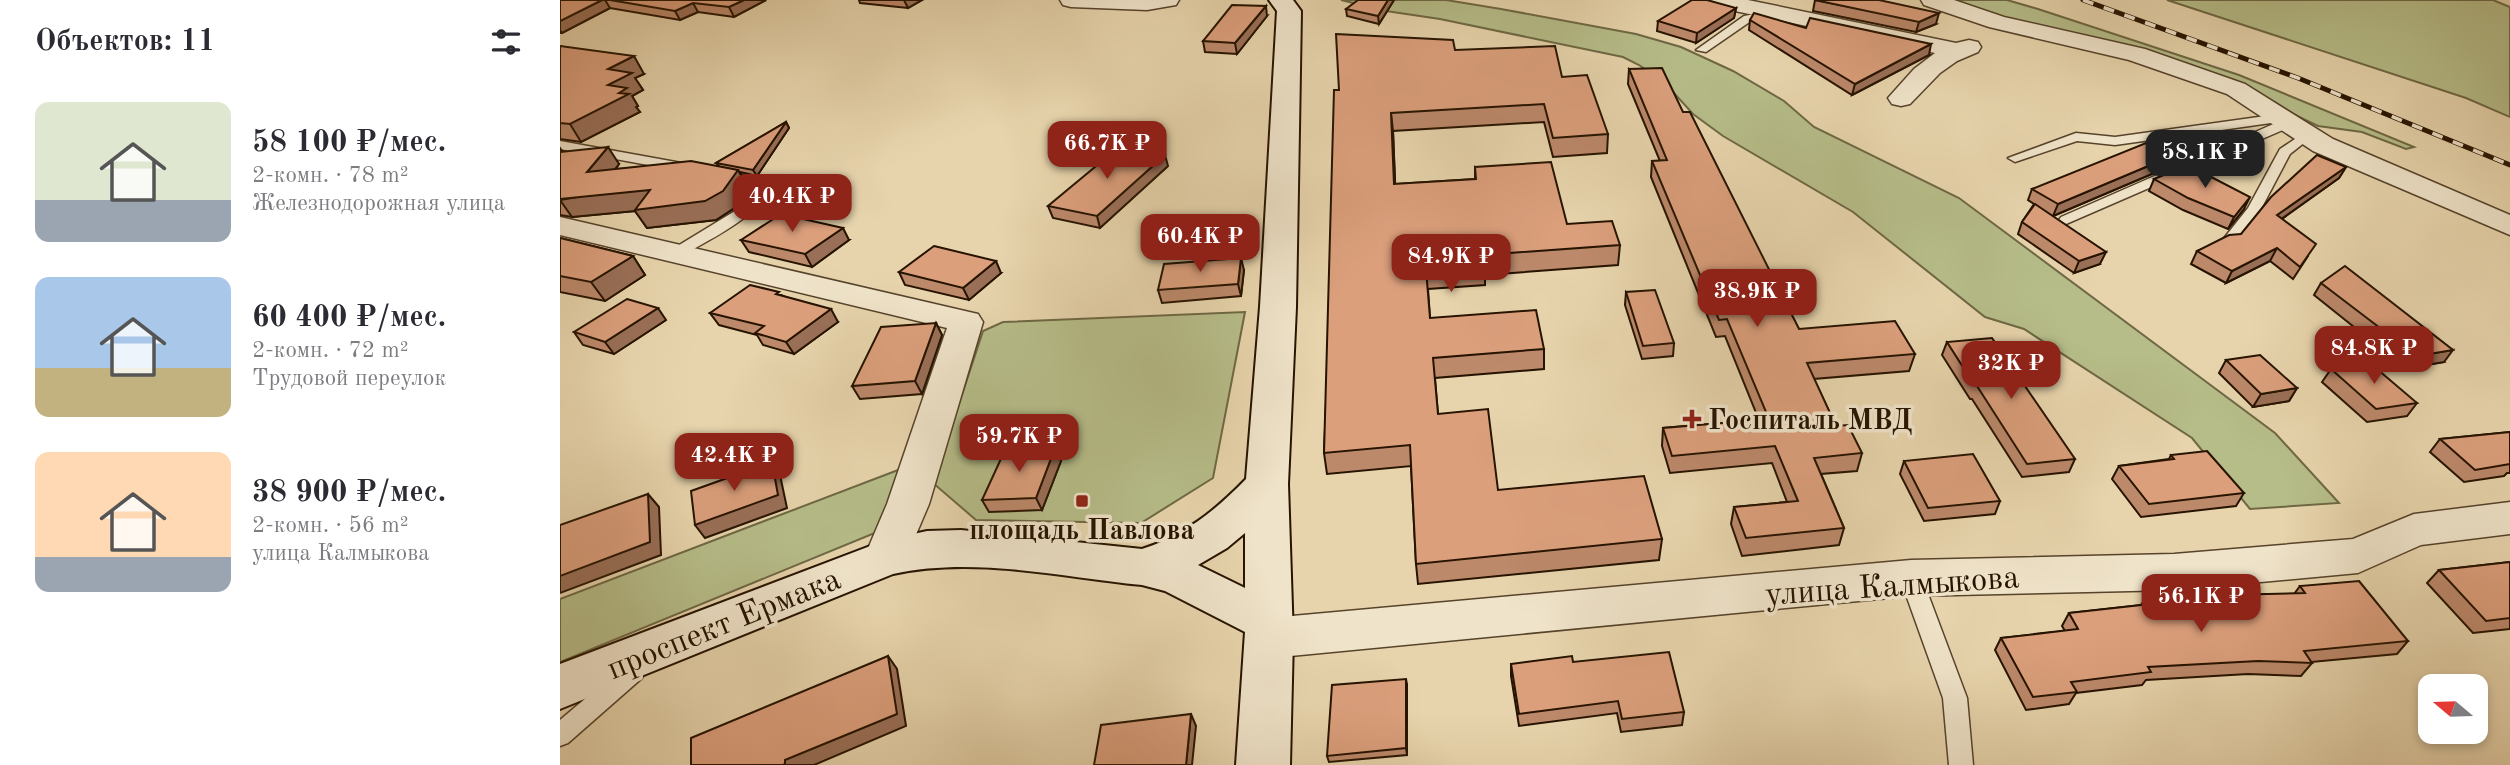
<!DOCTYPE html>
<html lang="ru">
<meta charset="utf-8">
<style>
body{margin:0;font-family:"Old Standard TT",serif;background:#f2f2f3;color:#2b2b33;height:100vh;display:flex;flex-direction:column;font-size:26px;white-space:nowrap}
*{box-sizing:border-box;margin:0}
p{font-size:23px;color:#7c7c81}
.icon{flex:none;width:38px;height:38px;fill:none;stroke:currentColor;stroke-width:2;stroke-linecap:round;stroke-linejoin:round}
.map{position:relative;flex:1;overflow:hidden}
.drawer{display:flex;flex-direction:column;background:#fff;width:560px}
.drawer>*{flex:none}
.needle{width:46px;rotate:289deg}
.fabs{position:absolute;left:1858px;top:674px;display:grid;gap:14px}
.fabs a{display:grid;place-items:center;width:70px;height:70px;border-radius:14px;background:#fff;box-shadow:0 4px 10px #0003;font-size:35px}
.price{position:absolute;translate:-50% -60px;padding:0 16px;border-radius:14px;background:#8f2418;color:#fff;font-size:23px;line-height:46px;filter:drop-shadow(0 2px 4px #0008)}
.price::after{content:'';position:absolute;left:50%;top:42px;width:21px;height:16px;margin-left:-10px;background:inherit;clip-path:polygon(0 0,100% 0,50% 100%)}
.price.on{background:#222;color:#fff}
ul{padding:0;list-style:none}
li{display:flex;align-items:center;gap:21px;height:175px;padding:0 35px}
li span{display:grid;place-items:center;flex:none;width:196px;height:140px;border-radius:14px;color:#555}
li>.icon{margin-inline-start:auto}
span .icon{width:84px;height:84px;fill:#fffc;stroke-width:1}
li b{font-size:30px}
h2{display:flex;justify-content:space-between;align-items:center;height:84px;padding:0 35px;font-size:30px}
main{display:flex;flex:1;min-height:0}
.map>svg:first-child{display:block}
.green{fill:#b6bd89;stroke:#6e6844;stroke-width:2}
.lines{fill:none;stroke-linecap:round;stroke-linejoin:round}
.lane-casing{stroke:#56432b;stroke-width:3}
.street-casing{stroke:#56432b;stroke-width:3}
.secondary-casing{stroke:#261300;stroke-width:4}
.lane{fill:#efe3c9;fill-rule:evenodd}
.street{fill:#efe3c9;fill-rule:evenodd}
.secondary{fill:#efe3c9;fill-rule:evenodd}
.rail-casing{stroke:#261300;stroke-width:5}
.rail{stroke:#efe3c9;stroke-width:3.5;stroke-dasharray:11;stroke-linecap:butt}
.wall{fill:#bc896b;stroke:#261300;stroke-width:2}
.shaded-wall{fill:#996f57;stroke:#261300;stroke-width:2}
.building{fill:#db9f7c;stroke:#261300;stroke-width:2}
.poi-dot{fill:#8f2418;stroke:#efe3c9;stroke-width:2.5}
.labels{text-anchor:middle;stroke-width:7;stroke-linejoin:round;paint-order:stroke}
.poi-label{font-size:28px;font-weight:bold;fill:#261300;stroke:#efe3c9;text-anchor:start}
.near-street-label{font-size:33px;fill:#261300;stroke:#efe3c9}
</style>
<main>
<section class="drawer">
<h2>Объектов: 11<svg class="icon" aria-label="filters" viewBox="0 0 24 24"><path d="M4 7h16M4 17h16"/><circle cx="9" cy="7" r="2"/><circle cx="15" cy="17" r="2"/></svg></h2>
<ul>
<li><span style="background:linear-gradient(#dfe7d0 70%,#9aa5b1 0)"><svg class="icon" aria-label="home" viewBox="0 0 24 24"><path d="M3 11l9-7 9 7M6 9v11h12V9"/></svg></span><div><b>58 100 ₽/мес.</b><p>2-комн. · 78 m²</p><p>Железнодорожная улица</p></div></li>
<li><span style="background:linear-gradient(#a9c7e8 65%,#c2b280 0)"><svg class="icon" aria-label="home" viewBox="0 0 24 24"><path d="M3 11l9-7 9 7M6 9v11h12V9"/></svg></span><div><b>60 400 ₽/мес.</b><p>2-комн. · 72 m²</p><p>Трудовой переулок</p></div></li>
<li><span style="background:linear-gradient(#ffd9b3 75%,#9aa5b1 0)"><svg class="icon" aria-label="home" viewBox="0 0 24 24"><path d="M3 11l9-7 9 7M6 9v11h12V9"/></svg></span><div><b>38 900 ₽/мес.</b><p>2-комн. · 56 m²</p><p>улица Калмыкова</p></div></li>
</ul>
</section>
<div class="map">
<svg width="1950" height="765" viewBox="0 0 1950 765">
<rect width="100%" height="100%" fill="#e7d4ac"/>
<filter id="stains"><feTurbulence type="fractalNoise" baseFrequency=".00286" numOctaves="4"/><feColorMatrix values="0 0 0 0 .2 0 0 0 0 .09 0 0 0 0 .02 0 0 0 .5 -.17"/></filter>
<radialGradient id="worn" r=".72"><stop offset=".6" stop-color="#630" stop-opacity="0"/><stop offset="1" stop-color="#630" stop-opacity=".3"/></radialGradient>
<g class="green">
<path d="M781 0H886L941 9 1076 34 1121 47 1173 71 1224 101 1254 127 1399 198 1715 433 1779 503 1690 509 1632 438 1464 329 1425 317 1293 212 1163 136 1133 114 1104 82 1079 65 1063 57 880 19 826 11Z"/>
<path d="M1386 0H1447L1478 9 1679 75 1854 147 1846 149 1802 132 1758 126 1704 100Z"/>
<path d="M1607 0H1933L1950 7V117L1906 98Z"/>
<path d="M685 312 653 478 581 523 416 520 373 483 423 331 443 322Z"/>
<path d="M346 467 327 528 0 662V599Z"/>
</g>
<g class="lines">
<g class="lane-casing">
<g id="lane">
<path d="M1212 11 1217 14 1216 16 1191 21 1146 52 1136 50 1184 16Z"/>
<path d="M1720 114 1725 115V120H1732V126L1506 224 1501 223 1499 220 1501 217 1718 122 1555 145 1517 141 1455 162 1448 158 1516 133 1555 137Z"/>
<path d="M1747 131 1754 135 1730 154 1701 209 1673 245H1663L1661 242 1688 208 1720 149Z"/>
<path d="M0 141 127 164 134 168 127 172 0 149Z"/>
<path d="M162 171 211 181 213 184C194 220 155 236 121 256H111L108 253 111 250 175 211 198 186 157 178V172Z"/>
<path d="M1351 570 1358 572 1362 578 1407 698 1413 765H1389L1383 698 1340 578 1344 572Z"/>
<path d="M74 661 82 664 85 671 82 678 8 743 0 746V720L66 664Z"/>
</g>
</g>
<g class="street-casing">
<g id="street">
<path d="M500 0H619L616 5 587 10 511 7 503 5Z"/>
<path d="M1145 0H1188L1396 43 1409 40 1418 42 1421 47 1418 52 1397 61 1380 73 1350 104 1341 106 1332 104 1328 98 1354 69 1375 53 1156 7 1148 5Z"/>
<path d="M1361 0H1394L1444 17 1585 49 1685 84 1773 139 1950 215V235L1753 151 1667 94 1569 60 1429 27 1364 5Z"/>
<path d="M0 217 418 314 423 322 369 504 341 570 326 575 311 570 304 558 327 504 387 328 0 235Z"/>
<path d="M1950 502V534L1861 545 1798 573 1614 590 1351 596 709 658 693 652 686 638 693 624 709 618 1351 560 1614 554 1793 539 1854 514Z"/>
</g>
</g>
<g class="secondary-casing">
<path id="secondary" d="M709 0H733L741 11 736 307 728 484 733 638 730 765H676L685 632 605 591 582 585C501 577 413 556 333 574L0 709V664L326 540 367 531 401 530 582 549C624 536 656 510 686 479L700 307 717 11ZM685 533V588L638 565 667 548Z"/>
</g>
<use href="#lane" class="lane"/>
<use href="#street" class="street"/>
<use href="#secondary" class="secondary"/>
<g class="rail-casing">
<path id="rail" d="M1523 0 1738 78 1950 165"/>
</g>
<use href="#rail" class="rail"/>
</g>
<g class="wall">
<path d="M0 0H206L174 17 138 12 120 20 50 8 2 33H0Z"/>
<path d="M299 0H362L348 8 300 3Z"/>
<path d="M834 0 819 24 787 16 786 9Z"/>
<path d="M1255 0 1376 24 1356 32 1253 11Z"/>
<path d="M1176 8 1174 18 1136 43 1097 31 1098 21Z"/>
<path d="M707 16 677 54 645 52 643 41Z"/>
<path d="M1190 20 1369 55 1292 95 1189 30Z"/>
<path d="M0 46 84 74 75 78 83 90 72 96 78 106 76 107 80 112 21 142 0 139Z"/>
<path d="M895 50 1002 77 1048 134 1047 153 993 157 984 122 833 131 835 184 915 179V167L1007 224 1060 245 1058 265 925 275V285L868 289 870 318 984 349V369L875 378 878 414 938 490 1102 539 1099 560 858 584 856 564 851 466 767 474 764 453 779 90Z"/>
<path d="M1069 69 1123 112 1239 329 1355 354 1349 371 1254 379 1276 426 1302 453 1297 471 1261 474 1284 528 1279 545 1182 556 1171 524 1174 507 1227 502 1212 463 1110 473 1102 446 1103 428 1199 420 1165 336 1156 337 1091 177 1092 161H1100L1068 84Z"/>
<path d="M226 122 229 128 197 176 180 172 188 188 173 209 156 220 87 228 75 211 12 217 0 215V148L2 151 59 164 56 169 159 166 156 163Z"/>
<path d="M1612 156 1606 168 1493 216 1540 264 1514 273 1458 234 1462 222 1474 204 1468 200 1472 189Z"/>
<path d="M608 166 540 228 493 218 488 206Z"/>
<path d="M1786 167 1779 178 1722 219 1748 256 1733 279 1710 261 1666 283 1631 264 1637 251 1681 234Z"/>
<path d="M1594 179 1684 209 1668 229 1623 210 1589 191Z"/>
<path d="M0 238 73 256 85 275 45 301 0 292Z"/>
<path d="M181 240H289L252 267 189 252Z"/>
<path d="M684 270 681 296 602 303 598 290Z"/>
<path d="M339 272 441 273 409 300 345 285Z"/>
<path d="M1761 283 1884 362 1842 369 1808 341 1809 339 1754 295Z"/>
<path d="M1066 292 1114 343 1113 356 1082 359 1065 305Z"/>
<path d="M221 295 278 322 234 354 203 345 197 335 159 325 150 313Z"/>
<path d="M106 320 54 354 23 345 14 332Z"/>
<path d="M376 323 382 335 362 394 300 399 292 386Z"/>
<path d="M1387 342 1515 459 1509 472 1462 477 1412 399H1410L1382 355Z"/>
<path d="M1666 360 1737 388 1729 401 1693 407 1659 373Z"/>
<path d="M1771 369 1857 403 1847 416 1807 422 1762 382Z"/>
<path d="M1950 432V473H1947L1944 476 1904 482 1870 452 1880 439Z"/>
<path d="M1611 455 1684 493 1676 506 1581 517 1552 479 1559 466 1609 459Z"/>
<path d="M501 461 482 510 429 512 422 500Z"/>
<path d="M1344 461 1440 501 1435 514 1364 521 1340 474Z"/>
<path d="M1950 562V629L1913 633 1867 583 1879 570Z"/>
<path d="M1740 586 1848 641 1837 654 1751 662 1752 663 1741 676 1688 674 1586 680 1582 685 1516 693 1509 704 1466 710 1435 650 1441 638 1505 631 1502 626 1509 613 1581 605 1586 597 1734 594Z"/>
<path d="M1013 662 1124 712 1122 725 1061 732 1057 713 959 726 951 676V664Z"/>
<path d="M847 685V755L769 762 767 756Z"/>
</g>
<g class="shaded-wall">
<path d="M42 0H45L50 8 2 33 0 30V21Z"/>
<path d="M184 0H206L174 17 169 7Z"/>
<path d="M344 0H362L348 8Z"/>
<path d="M828 0H834L819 24 818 16Z"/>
<path d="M133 3 138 12 120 20 115 11Z"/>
<path d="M706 6 707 16 677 54 675 43Z"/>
<path d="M1176 8 1174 18 1136 43 1137 33Z"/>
<path d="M1379 13 1376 24 1356 32 1359 22Z"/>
<path d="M1371 44 1369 55 1292 95 1295 84Z"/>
<path d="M74 56 84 74 75 78 83 90 72 96 78 106 76 107 80 112 21 142 10 124 48 85V69Z"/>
<path d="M831 113 833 131 836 203 834 184Z"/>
<path d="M226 122 229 128 197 176 193 170Z"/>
<path d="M48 147 59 164 39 189 27 172Z"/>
<path d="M605 155 608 166 540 228 537 216Z"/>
<path d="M1612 156 1606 168 1493 216 1498 204Z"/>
<path d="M1786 167 1779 178 1710 227 1717 215Z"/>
<path d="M178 170 188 188 173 209 156 220 87 228 75 211 12 217 0 200Z"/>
<path d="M1690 197 1684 209 1668 229 1674 217Z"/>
<path d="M283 228 289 240 252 267 245 254Z"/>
<path d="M1717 248 1710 261 1666 283 1672 271Z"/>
<path d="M1546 252 1540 264 1514 273 1519 261Z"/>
<path d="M73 256 85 275 45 301 31 282Z"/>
<path d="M681 258 684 270 681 296 678 284Z"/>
<path d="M436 261 441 273 409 300 403 288Z"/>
<path d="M98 308 106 320 54 354 45 342Z"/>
<path d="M271 309 278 322 234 354 226 342Z"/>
<path d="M376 323 382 335 362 394 355 381Z"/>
<path d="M1893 350 1884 362 1842 369 1851 357Z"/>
<path d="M1737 388 1729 401 1693 407 1701 394Z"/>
<path d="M495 448 501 461 482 510 476 498Z"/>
<path d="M212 462 220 475 227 508 145 538 135 525Z"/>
<path d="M88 494 99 507 101 555 0 593V576Z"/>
<path d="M328 656 337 669 346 726 254 765H223L225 760Z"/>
<path d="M846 679 847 685V755L846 748Z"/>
<path d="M631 714 636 726 632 765H626Z"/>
</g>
<g class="building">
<path d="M0 0H42L0 21Z"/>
<path d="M50 0H184L169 7 133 3 115 11Z"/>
<path d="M798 0H828L818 16 786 9Z"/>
<path d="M1132 0H1147L1176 8 1137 33 1098 21Z"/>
<path d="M1255 0H1319L1379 13 1359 22Z"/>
<path d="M672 5 706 6 675 43 643 41Z"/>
<path d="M1194 13 1246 28 1250 18 1371 44 1295 84 1190 20Z"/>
<path d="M776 34 893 40 895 50 995 46 1002 77 1027 75 1048 134 993 138 984 104 831 113 834 184 916 179 915 167 991 162 1007 224 1052 221 1060 245 923 255 924 265 866 269 870 318 976 310 984 349 873 358 878 414 928 409 938 490 1084 476 1102 539 856 564 850 445 764 453 774 90H779Z"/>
<path d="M0 46 74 56 48 69 72 73 48 85 67 88 59 93 69 94 10 124 0 123Z"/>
<path d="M1102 68 1123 112H1130L1239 329 1335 321 1355 354 1247 363 1276 426 1288 425 1302 453 1254 458 1284 528 1186 538 1174 507 1238 501 1215 446 1112 456 1103 428 1209 419 1167 319 1159 320 1092 161 1107 160 1069 69Z"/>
<path d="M226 122 193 170 156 163Z"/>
<path d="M1586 143 1612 156 1498 204 1472 189Z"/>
<path d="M48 147 27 172 131 161 178 170 163 191 145 201 75 210 90 190 0 199V152Z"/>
<path d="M559 147 605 155 537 216 488 206Z"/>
<path d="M1757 155 1786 167 1717 215 1756 244 1740 267 1717 248 1672 271 1637 251 1669 235 1681 234 1711 197Z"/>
<path d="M1628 165 1690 197 1674 217 1628 198 1594 179Z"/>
<path d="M1475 204 1546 252 1519 261 1462 222Z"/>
<path d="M221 214 283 228 245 254 181 240Z"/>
<path d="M0 238 73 256 31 282 0 276Z"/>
<path d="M374 246 436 261 403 288 339 272Z"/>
<path d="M681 258 678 284 598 290 604 264Z"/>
<path d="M1785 266 1893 350 1851 357 1816 329 1820 328 1761 283Z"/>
<path d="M190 285 219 292 216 294 271 309 226 342 195 333 204 326 150 313Z"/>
<path d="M1095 290 1114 343 1083 346 1066 292Z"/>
<path d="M67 299 98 308 45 342 14 332Z"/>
<path d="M376 323 355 381 292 386 321 327Z"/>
<path d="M1432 338 1515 459 1467 464 1417 386H1415L1387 342Z"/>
<path d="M1700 355 1737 388 1701 394 1666 360Z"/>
<path d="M1810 363 1857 403 1816 409 1771 369Z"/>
<path d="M1950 432V464L1915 470 1880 439Z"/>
<path d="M495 448 476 498 422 500 445 450Z"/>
<path d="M1647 451 1684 493 1589 504 1559 466 1614 459 1611 455Z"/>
<path d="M1413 454 1440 501 1368 508 1344 461Z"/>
<path d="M212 462 218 495 135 525 131 491Z"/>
<path d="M88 494 90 542 0 576V525Z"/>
<path d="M1950 562V618L1926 621 1879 570Z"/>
<path d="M1799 581 1848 641 1744 651 1752 663 1698 661 1588 667 1591 672 1511 682 1517 692 1473 697 1441 638 1518 629 1509 613 1591 604 1586 597 1745 593 1740 586Z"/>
<path d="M1109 652 1124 712 1062 719 1058 701 959 714 951 664 1012 656 1013 662Z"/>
<path d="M328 656 337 714 225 760V764L223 765H131V738Z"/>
<path d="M846 679V748L767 756 772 685Z"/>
<path d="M631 714 626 765H534L541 725Z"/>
</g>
<g class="poi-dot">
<path d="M1128.5 408.5h7v7h7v7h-7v7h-7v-7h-7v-7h7z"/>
<rect x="515" y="494" width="14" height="14" rx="3.5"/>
</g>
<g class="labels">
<g class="poi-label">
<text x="1148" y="429">Госпиталь МВД</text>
<text x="522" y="539" text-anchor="middle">площадь Павлова</text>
</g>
<g class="near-street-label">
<text transform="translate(1332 584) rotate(-4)" y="12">улица Калмыкова</text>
<text transform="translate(163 622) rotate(-22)" y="12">проспект Ермака</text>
</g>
</g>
<rect width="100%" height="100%" filter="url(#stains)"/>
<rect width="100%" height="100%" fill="url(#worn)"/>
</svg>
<div class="fabs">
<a><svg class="needle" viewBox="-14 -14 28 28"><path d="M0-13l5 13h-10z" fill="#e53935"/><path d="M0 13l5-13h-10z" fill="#7c7c81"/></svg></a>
</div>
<b class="price" style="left:547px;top:181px">66.7K ₽</b>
<b class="price on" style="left:1645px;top:190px">58.1K ₽</b>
<b class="price" style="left:232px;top:234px">40.4K ₽</b>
<b class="price" style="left:640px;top:274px">60.4K ₽</b>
<b class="price" style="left:891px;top:294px">84.9K ₽</b>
<b class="price" style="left:1197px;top:329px">38.9K ₽</b>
<b class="price" style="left:1814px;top:386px">84.8K ₽</b>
<b class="price" style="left:1451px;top:401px">32K ₽</b>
<b class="price" style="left:459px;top:474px">59.7K ₽</b>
<b class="price" style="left:174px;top:493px">42.4K ₽</b>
<b class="price" style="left:1641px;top:634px">56.1K ₽</b>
</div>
</main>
